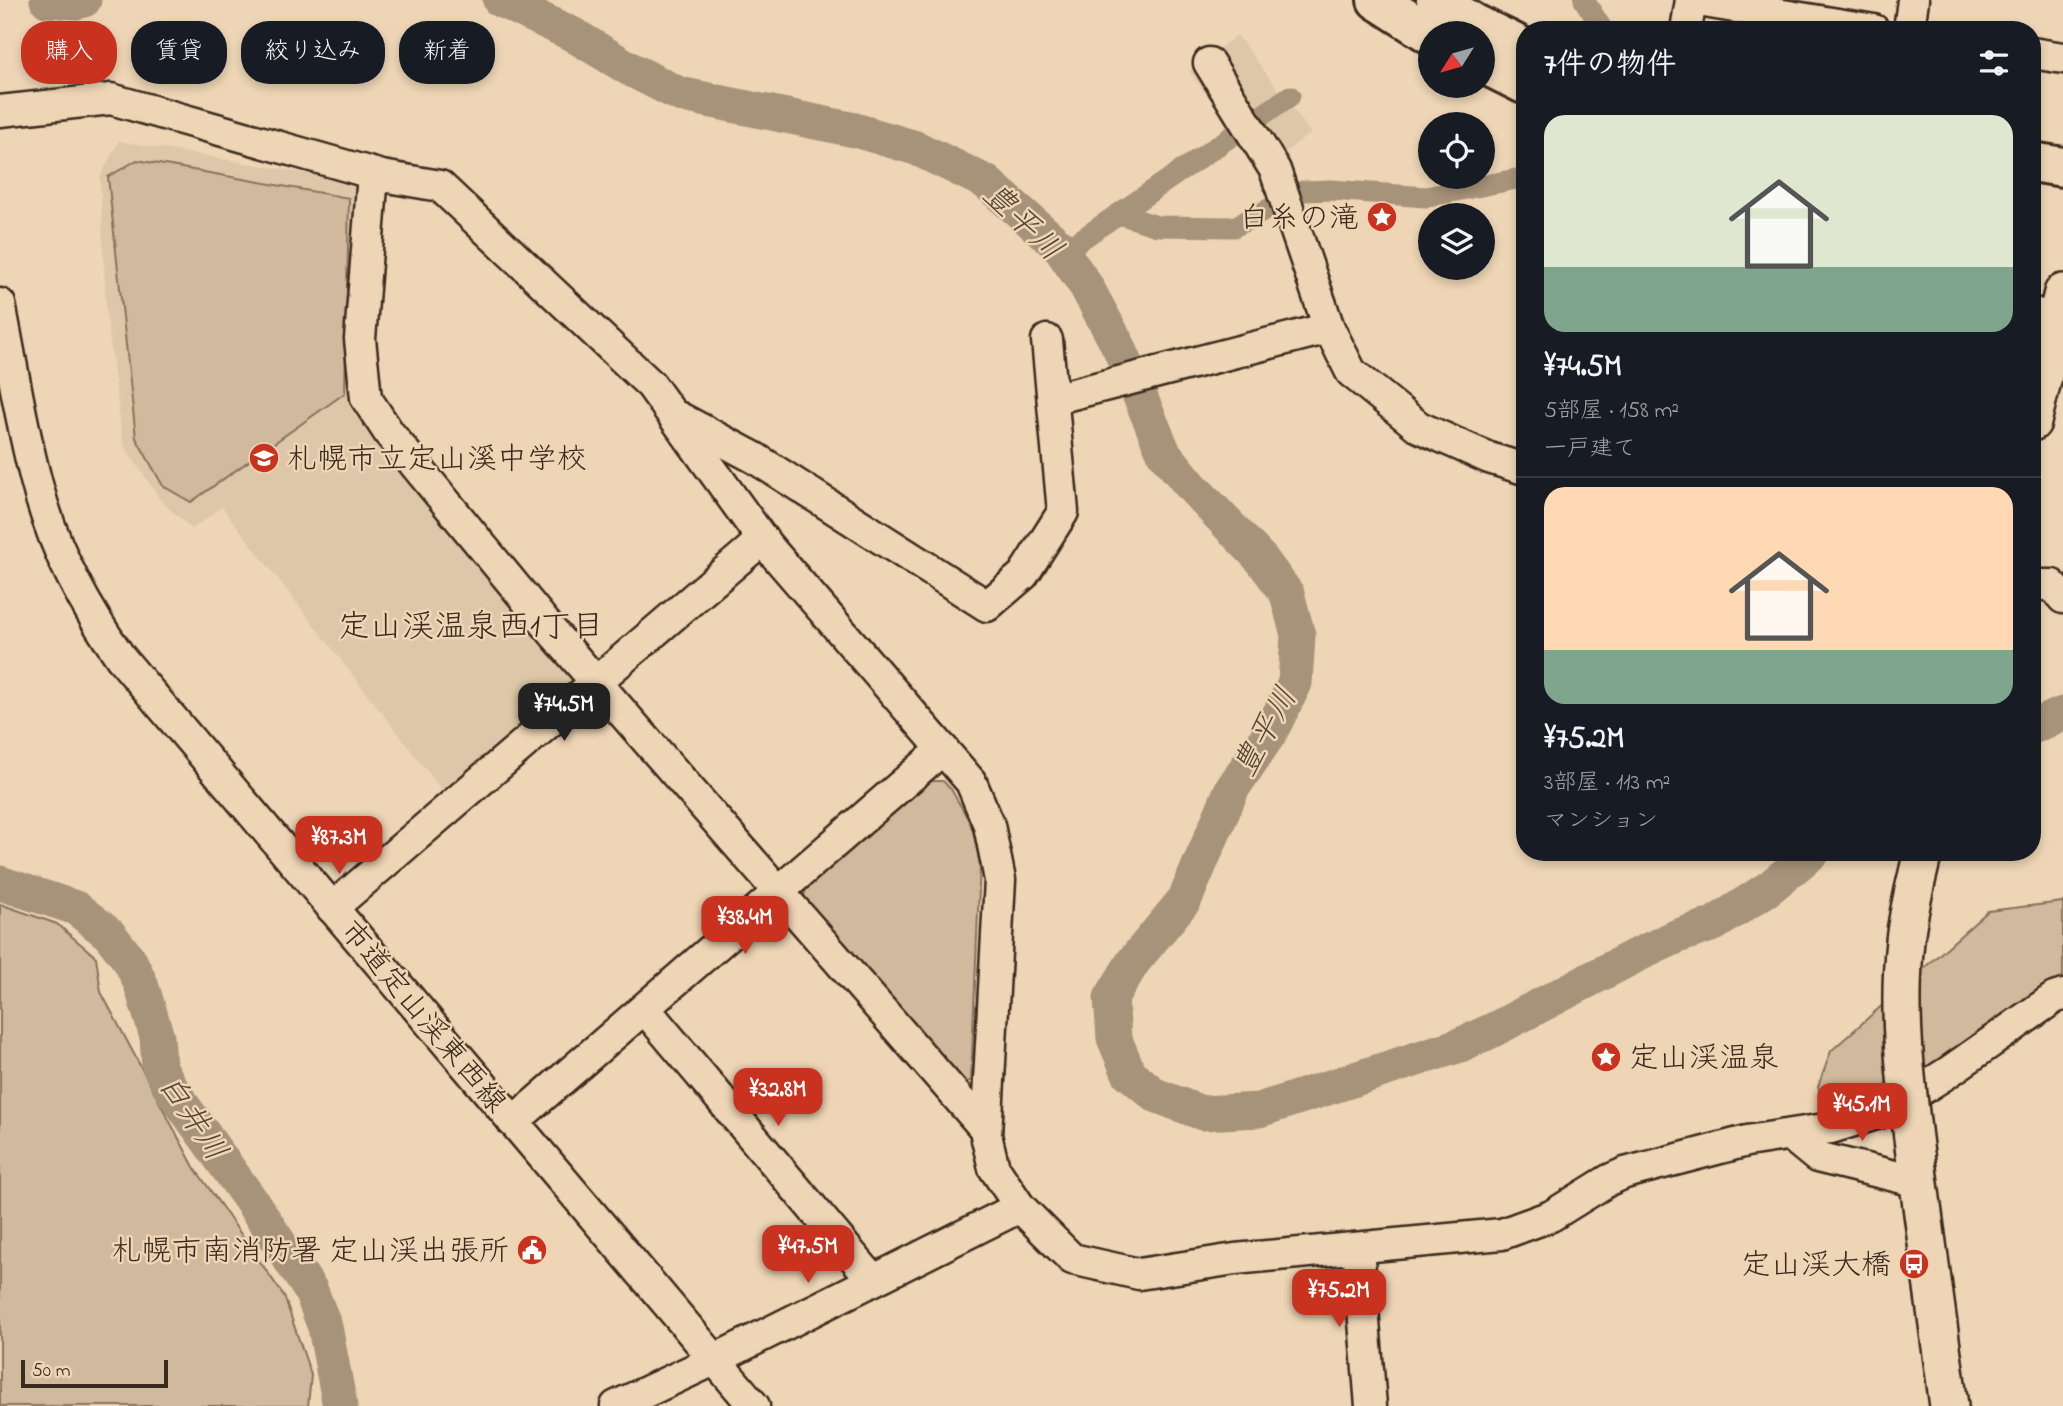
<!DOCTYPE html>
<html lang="ja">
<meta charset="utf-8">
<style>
body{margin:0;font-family:"Indie Flower","Klee One",sans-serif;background:#20242c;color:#f1f3f6;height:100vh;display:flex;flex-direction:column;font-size:26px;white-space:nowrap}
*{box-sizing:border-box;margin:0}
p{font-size:23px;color:#9ea1a6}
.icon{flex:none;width:38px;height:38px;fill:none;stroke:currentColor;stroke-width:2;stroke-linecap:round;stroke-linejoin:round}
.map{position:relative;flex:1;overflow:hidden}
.side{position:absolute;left:1516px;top:21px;width:525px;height:840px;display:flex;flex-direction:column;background:#171b24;border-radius:28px;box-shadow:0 4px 10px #0003}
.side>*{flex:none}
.hud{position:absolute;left:21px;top:21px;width:665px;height:63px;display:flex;gap:14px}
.needle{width:46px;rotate:233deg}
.fabs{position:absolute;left:1418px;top:21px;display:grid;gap:14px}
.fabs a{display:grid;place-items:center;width:77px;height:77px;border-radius:50%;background:#171b24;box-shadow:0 4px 10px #0003;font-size:35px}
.scale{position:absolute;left:21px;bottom:18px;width:147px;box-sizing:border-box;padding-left:7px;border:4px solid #3b2a1e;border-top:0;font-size:19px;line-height:24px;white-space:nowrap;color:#3b2a1e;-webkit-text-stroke:5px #edd5b5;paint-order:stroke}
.price{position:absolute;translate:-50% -60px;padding:0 16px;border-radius:14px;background:#c8321e;color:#fff;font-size:23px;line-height:46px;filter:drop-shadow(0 2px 4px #0008)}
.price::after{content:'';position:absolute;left:50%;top:42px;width:21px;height:16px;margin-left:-10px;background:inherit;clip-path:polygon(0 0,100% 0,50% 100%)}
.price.active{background:#222;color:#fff}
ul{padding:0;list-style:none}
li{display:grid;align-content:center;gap:14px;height:371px;padding:0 28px}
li+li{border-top:2px solid #363941}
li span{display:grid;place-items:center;height:217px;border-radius:21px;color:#555}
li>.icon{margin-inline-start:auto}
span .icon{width:126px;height:126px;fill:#fffc;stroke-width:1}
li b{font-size:30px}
h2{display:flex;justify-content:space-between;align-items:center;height:84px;padding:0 28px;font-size:30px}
.tag{padding:0 24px;border-radius:28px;background:#171b24;box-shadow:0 4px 10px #0003;font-size:24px;line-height:63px}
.tag.active{background:#c8321e;color:#fff}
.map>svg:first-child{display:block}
.built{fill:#dec7a8}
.green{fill:#d0b99c;stroke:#86725d;stroke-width:2}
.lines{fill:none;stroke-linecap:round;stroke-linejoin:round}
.canal{stroke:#a7927a;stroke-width:21}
.river{stroke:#a7927a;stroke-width:35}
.minor-casing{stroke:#3b2a1e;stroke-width:35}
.major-casing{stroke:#3b2a1e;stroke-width:42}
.highway-casing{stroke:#3b2a1e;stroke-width:44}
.minor{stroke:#edd5b5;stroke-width:30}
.major{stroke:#edd5b5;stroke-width:37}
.highway{stroke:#edd5b5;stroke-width:38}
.major-bridge-casing{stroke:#3b2a1e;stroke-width:42;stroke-linecap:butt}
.major-bridge{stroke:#edd5b5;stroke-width:37}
.labels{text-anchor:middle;stroke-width:5;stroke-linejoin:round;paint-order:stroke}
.poi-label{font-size:30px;fill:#3b2a1e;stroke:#edd5b5;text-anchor:end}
.street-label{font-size:30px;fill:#3b2a1e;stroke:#edd5b5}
.water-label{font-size:32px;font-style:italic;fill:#564435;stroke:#edd5b5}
.neighbourhood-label{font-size:32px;fill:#3b2a1e;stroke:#edd5b5}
</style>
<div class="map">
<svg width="2063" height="1406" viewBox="0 0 2063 1406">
<rect width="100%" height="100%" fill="#edd5b5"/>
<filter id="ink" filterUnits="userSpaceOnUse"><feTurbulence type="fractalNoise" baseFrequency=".0143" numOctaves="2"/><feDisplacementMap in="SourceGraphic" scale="14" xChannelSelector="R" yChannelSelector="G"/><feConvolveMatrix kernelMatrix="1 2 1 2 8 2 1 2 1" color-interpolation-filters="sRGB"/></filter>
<g filter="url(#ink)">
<g class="built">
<path d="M1237 35 1311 133 1262 169 1189 71Z"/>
<path d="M119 141 355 182 350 376 571 669V683L442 790 222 507 192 529 161 501 123 444 106 311 100 177Z"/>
</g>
<g class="green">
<path d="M137 160 349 198 345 393 191 502 163 486 136 438 108 177Z"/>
<path d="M931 781H943L951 789 972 826 980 864 971 1081 954 1083 802 904 808 882Z"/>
<path d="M2063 902V976L1936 1069 1851 1111H1827L1818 1087 1831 1051 1988 911Z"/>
<path d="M0 904 57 924 96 957 101 992 194 1167 284 1296 311 1375 308 1406H0Z"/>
</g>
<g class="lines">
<g class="canal">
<path d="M1584 0 1603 30"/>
<path d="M1119 214 1157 226 1234 227 1303 191 1331 190 1426 197 1516 179 1524 180"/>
<path d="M1063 252 1290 96"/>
</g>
<g class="river">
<path d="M47 0 76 2 84 0"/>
<path d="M500 0 572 34 630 69 679 94 855 130 916 148 986 182 1058 245 1086 286 1119 347 1164 453 1192 487 1262 560 1287 594 1298 635 1295 683 1270 733 1232 789 1185 899 1133 962 1111 998 1114 1038 1129 1073 1155 1095 1202 1113 1259 1110 1460 1045 1491 1031 1635 956 1678 936 1714 924 1769 888 1813 852"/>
<path d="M2032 727 2063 714"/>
<path d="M0 883 76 908 109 934 130 961 141 984 157 1037 159 1066 174 1093 252 1202 311 1291 325 1327 340 1406"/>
</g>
<g class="minor-casing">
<g id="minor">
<path d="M1692 0 1874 30"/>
<path d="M1686 30 1691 0"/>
<path d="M1909 30 1913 0"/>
<path d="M2032 53 2063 58"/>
<path d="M1209 63 1275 170 1329 328 1351 372 1419 427 1489 458 1524 469"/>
<path d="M0 111 111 99 382 176 440 186 651 385 765 543 971 782 989 825 1000 880 986 1135 994 1168 1020 1207 1072 1259 1139 1274 1235 1259 1502 1234 1551 1216 1609 1180 1625 1173 1747 1141 1831 1128 1889 1110 1947 1073 2054 998 2063 995"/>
<path d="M373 174 360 339 366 398 389 433 555 635 986 1130"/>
<path d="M0 304C12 364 21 425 37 484 53 547 84 606 121 658L754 1406"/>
<path d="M2032 313 2058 318"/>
<path d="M1053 399 1329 328"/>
<path d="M678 417 755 458 987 606 1023 575 1063 512 1047 340"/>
<path d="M2032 585H2052L2063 598"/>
<path d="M332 908 763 539"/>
<path d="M645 1009 873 1280"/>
<path d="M513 1122 943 749"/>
<path d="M1790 1135 1817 1157 1919 1182"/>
<path d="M1358 1248 1371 1406"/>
<path d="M616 1406 714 1360 1020 1207"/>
</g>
</g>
<g class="major-casing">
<g id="major">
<path d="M2032 422 2063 293"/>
<path d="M1915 1154 1949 1406"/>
</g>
</g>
<g class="highway-casing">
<g id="highway">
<path d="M1377 0 1430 34"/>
<path d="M1436 0 1473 23 1524 48"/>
<path d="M1482 63 1524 84"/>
<path d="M2032 162 2063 167"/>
</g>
</g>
<use href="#minor" class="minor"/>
<use href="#major" class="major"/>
<use href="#highway" class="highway"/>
<g class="major-bridge-casing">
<path id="major-bridge" d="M1915 1154C1906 1083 1897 1013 1905 941 1908 911 1916 882 1923 852"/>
</g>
<use href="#major-bridge" class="major-bridge"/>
</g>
</g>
<defs>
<g id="sight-disc" transform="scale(1.575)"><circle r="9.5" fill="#c8321e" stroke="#edd5b5"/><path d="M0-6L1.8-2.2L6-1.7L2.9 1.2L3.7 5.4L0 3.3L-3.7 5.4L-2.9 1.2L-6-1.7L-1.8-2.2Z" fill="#fff"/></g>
<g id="school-disc" transform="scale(1.575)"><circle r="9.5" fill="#c8321e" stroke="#edd5b5"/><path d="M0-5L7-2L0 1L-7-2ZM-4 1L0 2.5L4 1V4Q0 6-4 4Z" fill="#fff"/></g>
<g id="civic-disc" transform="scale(1.575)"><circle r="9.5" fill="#c8321e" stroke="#edd5b5"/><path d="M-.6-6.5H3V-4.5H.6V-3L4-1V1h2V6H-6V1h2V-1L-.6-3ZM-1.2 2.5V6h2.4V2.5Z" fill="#fff"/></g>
<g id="bus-disc" transform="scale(1.575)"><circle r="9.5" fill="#c8321e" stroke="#edd5b5"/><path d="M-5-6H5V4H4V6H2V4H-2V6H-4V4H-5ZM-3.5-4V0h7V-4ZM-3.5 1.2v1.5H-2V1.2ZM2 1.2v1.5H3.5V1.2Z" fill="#fff"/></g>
</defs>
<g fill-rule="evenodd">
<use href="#sight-disc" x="1382" y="217"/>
<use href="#school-disc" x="264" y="458"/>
<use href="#sight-disc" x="1606" y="1057"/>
<use href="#civic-disc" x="532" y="1250"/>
<use href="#bus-disc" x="1914" y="1264"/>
</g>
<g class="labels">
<g class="poi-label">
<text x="1359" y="227">白糸の滝</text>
<text x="287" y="468" text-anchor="start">札幌市立定山溪中学校</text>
<text x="1629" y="1067" text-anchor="start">定山渓温泉</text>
<text x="509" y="1260">札幌市南消防署 定山渓出張所</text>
<text x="1891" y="1274">定山渓大橋</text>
</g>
<g class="street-label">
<text transform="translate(424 1016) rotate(50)" y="10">市道定山渓東西線</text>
</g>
<g class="water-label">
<text transform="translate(1024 221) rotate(44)" y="11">豊平川</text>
<text transform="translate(1264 731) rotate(-61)" y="11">豊平川</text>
<text transform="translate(194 1117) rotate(56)" y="11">白井川</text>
</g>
<g class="neighbourhood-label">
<text x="471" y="636">定山渓温泉西1丁目</text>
</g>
</g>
</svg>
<div class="fabs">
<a><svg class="needle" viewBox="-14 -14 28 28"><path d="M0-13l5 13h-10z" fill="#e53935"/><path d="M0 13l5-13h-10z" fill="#9ea1a6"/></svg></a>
<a><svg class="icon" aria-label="locate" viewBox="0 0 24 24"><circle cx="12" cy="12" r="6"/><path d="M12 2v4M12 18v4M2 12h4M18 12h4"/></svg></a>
<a><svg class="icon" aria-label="layers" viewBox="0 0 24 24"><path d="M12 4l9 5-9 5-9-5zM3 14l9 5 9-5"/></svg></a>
</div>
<div class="scale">50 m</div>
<b class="price active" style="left:564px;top:743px">¥74.5M</b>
<b class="price" style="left:339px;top:876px">¥87.3M</b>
<b class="price" style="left:745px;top:956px">¥38.4M</b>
<b class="price" style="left:778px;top:1128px">¥32.8M</b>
<b class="price" style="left:1862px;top:1143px">¥45.1M</b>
<b class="price" style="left:808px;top:1285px">¥47.5M</b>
<b class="price" style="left:1339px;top:1329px">¥75.2M</b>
<div class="hud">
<a class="tag active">購入</a>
<a class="tag">賃貸</a>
<a class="tag">絞り込み</a>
<a class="tag">新着</a>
</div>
<section class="side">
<h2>7件の物件<svg class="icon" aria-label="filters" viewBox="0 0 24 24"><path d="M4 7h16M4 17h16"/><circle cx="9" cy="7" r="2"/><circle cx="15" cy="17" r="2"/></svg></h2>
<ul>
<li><span style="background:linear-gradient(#dfe7d0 70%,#7fa58c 0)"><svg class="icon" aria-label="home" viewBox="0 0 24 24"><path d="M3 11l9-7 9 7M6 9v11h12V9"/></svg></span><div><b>¥74.5M</b><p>5部屋 · 158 m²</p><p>一戸建て</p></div></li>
<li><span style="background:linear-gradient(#ffd9b3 75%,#7fa58c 0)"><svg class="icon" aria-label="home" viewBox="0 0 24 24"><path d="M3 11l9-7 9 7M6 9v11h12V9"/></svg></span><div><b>¥75.2M</b><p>3部屋 · 113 m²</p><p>マンション</p></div></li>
</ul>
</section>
</div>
